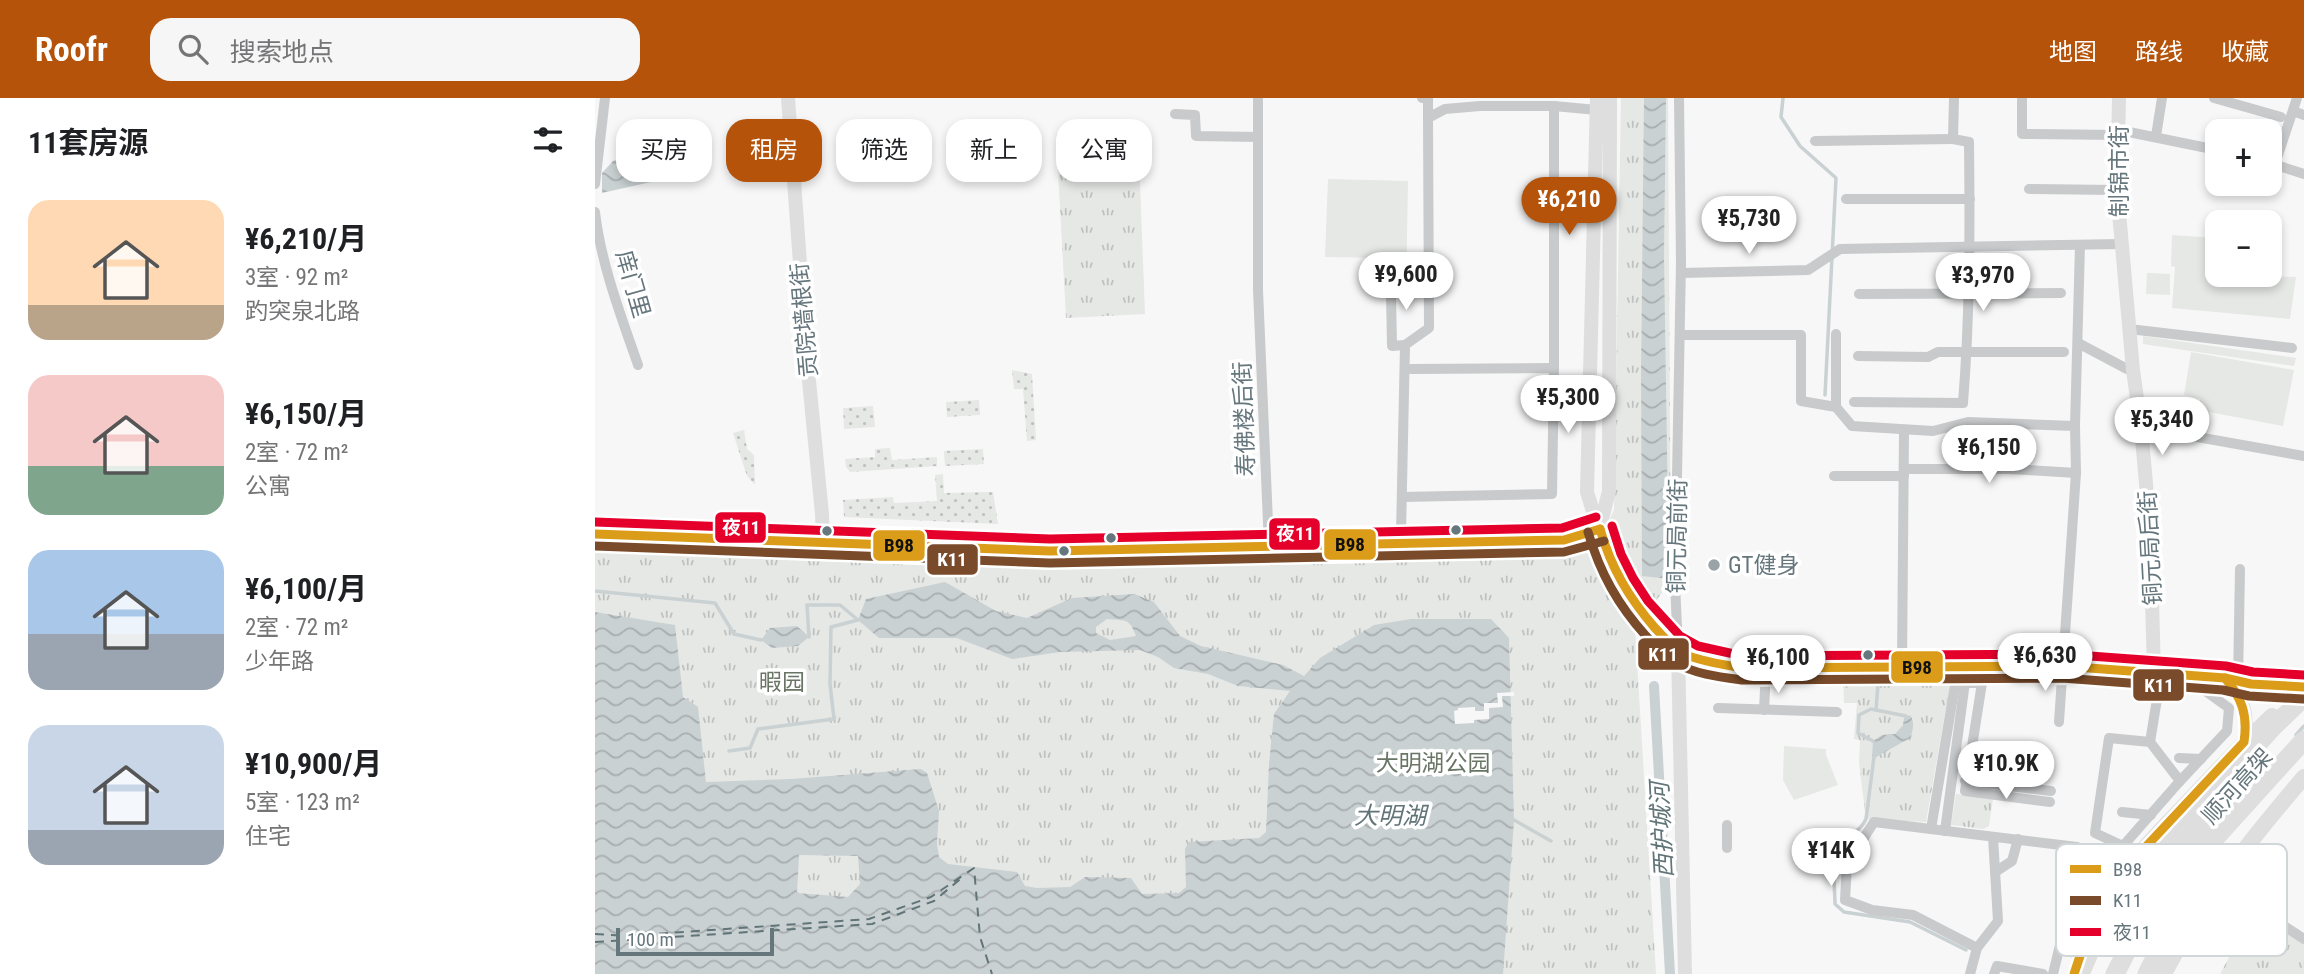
<!DOCTYPE html>
<html lang="zh">
<meta charset="utf-8">
<style>
body{margin:0;font-family:"Roboto Condensed","Noto Sans SC",sans-serif;background:#f6f6f6;color:#202124;height:100vh;display:flex;flex-direction:column;font-size:26px;white-space:nowrap}
*{box-sizing:border-box;margin:0}
p{font-size:23px;color:#757577}
.icon{flex:none;width:38px;height:38px;fill:none;stroke:currentColor;stroke-width:2;stroke-linecap:round;stroke-linejoin:round}
.map{position:relative;flex:1;overflow:hidden}
.panel{display:flex;flex-direction:column;background:#fff;width:595px}
.panel>*{flex:none}
.banner{position:absolute;left:21px;top:21px;width:665px;height:63px;display:flex;gap:14px}
.buttons{position:absolute;left:1610px;top:21px;display:grid;gap:14px}
.buttons a{display:grid;place-items:center;width:77px;height:77px;border-radius:14px;background:#fff;box-shadow:0 4px 10px #0003;font-size:35px}
.scale{position:absolute;left:21px;bottom:18px;width:158px;box-sizing:border-box;padding-left:7px;border:4px solid #66767d;border-top:0;font-size:19px;line-height:24px;white-space:nowrap;color:#66767d;-webkit-text-stroke:5px #fff;paint-order:stroke}
.price{position:absolute;translate:-50% -60px;padding:0 16px;border-radius:24px;background:#fff;color:#222;font-size:23px;line-height:46px;filter:drop-shadow(0 2px 4px #0008)}
.price::after{content:'';position:absolute;left:50%;top:42px;width:21px;height:16px;margin-left:-10px;background:inherit;clip-path:polygon(0 0,100% 0,50% 100%)}
.price.selected{background:#b45309;color:#fff}
ul{padding:0;list-style:none}
li{display:flex;align-items:center;gap:21px;height:175px;padding:0 28px}
li span{display:grid;place-items:center;flex:none;width:196px;height:140px;border-radius:21px;color:#555}
li>.icon{margin-inline-start:auto}
span .icon{width:84px;height:84px;fill:#fffc;stroke-width:1}
li b{font-size:30px}
h2{display:flex;justify-content:space-between;align-items:center;height:84px;padding:0 28px;font-size:30px}
.pill{padding:0 24px;border-radius:21px;background:#fff;box-shadow:0 4px 10px #0003;font-size:24px;line-height:63px}
.pill.selected{background:#b45309;color:#fff}
header{display:flex;align-items:center;gap:42px;box-sizing:border-box;height:98px;padding:0 35px;background:#b45309;color:#fff}
header strong{font-size:33px}
nav{display:flex;gap:38px;margin-inline-start:auto;font-size:24px}
.search{width:490px;height:63px;background:#f6f6f6;display:flex;align-items:center;gap:18px;box-sizing:border-box;padding:0 24px;border-radius:21px;color:#757577;font-size:26px}
main{display:flex;flex:1;min-height:0}
.map>svg:first-child{display:block}
.grass{fill:url(#grass-tufts)}
.garden{fill:url(#garden-dots)}
.pitch{fill:#e6e8e5}
.water{fill:url(#water-waves);fill-rule:evenodd}
.pier{fill:#f7f7f7}
.lines{fill:none;stroke-linecap:round;stroke-linejoin:round}
.stream{stroke:#cad1d3;stroke-width:3.5}
.canal{stroke:#cad1d3;stroke-width:10}
.ferry{stroke:#617478;stroke-width:2;stroke-dasharray:9 7;stroke-linecap:butt}
.street{stroke:#c8cacb;stroke-width:10}
.secondary{stroke:#dededf;stroke-width:14}
.primary{stroke:#dededf;stroke-width:16}
.highway{stroke:#dededf;stroke-width:19}
.bus-1-casing{stroke:#fff;stroke-width:14}
.bus-2-casing{stroke:#fff;stroke-width:14}
.bus-3-casing{stroke:#fff;stroke-width:14}
.bus-1{stroke:#da9c19;stroke-width:9}
.bus-2{stroke:#7a4b2a;stroke-width:9}
.bus-3{stroke:#e4002b;stroke-width:9}
.bus-dot{fill:#66767d;stroke:#fff;stroke-width:2.5}
.poi-dot{fill:#99a3a8;stroke:#fff;stroke-width:2.5}
.labels{text-anchor:middle;stroke-width:7;stroke-linejoin:round;paint-order:stroke}
.street-label{font-size:23px;fill:#66767d;stroke:#fff}
.poi-label{font-size:23px;fill:#66767d;stroke:#fff;text-anchor:start}
.park-label{font-size:23px;fill:#6a7665;stroke:#fff}
.water-label{font-size:24px;font-style:italic;fill:#617478;stroke:#fff}
.key{fill:#fff;stroke:#d1d6d8;stroke-width:2}
.key-label{font-size:19px;fill:#66767d}
.line-badge{stroke:#fff;stroke-width:2.5}
.badge-label{font-size:19px;text-anchor:middle;font-weight:bold;fill:#fff}
.pale-badge-label{font-size:19px;text-anchor:middle;font-weight:bold;fill:#111}
</style>
<header>
<strong>Roofr</strong>
<div class="search"><svg class="icon" aria-label="search" viewBox="0 0 24 24"><circle cx="10" cy="10" r="6"/><path d="M15 15l6 6"/></svg>搜索地点</div>
<nav><a>地图</a><a>路线</a><a>收藏</a></nav>
</header>
<main>
<section class="panel">
<h2>11套房源<svg class="icon" aria-label="filters" viewBox="0 0 24 24"><path d="M4 7h16M4 17h16"/><circle cx="9" cy="7" r="2"/><circle cx="15" cy="17" r="2"/></svg></h2>
<ul>
<li><span style="background:linear-gradient(#ffd9b3 75%,#b9a48a 0)"><svg class="icon" aria-label="home" viewBox="0 0 24 24"><path d="M3 11l9-7 9 7M6 9v11h12V9"/></svg></span><div><b>¥6,210/月</b><p>3室 · 92 m²</p><p>趵突泉北路</p></div></li>
<li><span style="background:linear-gradient(#f6c9c9 65%,#7fa58c 0)"><svg class="icon" aria-label="home" viewBox="0 0 24 24"><path d="M3 11l9-7 9 7M6 9v11h12V9"/></svg></span><div><b>¥6,150/月</b><p>2室 · 72 m²</p><p>公寓</p></div></li>
<li><span style="background:linear-gradient(#a9c7e8 60%,#9aa5b1 0)"><svg class="icon" aria-label="home" viewBox="0 0 24 24"><path d="M3 11l9-7 9 7M6 9v11h12V9"/></svg></span><div><b>¥6,100/月</b><p>2室 · 72 m²</p><p>少年路</p></div></li>
<li><span style="background:linear-gradient(#c9d6e8 75%,#9aa5b1 0)"><svg class="icon" aria-label="home" viewBox="0 0 24 24"><path d="M3 11l9-7 9 7M6 9v11h12V9"/></svg></span><div><b>¥10,900/月</b><p>5室 · 123 m²</p><p>住宅</p></div></li>
</ul>
</section>
<div class="map">
<svg width="1709" height="876" viewBox="0 0 1709 876">
<defs>
<pattern id="grass-tufts" width="24" height="20" patternUnits="userSpaceOnUse" patternTransform="scale(1.75)"><rect width="24" height="20" fill="#e6e8e5"/><path d="M3 7l-1-3M5 7V3M7 7l1-3M15 17l-1-3M17 17v-4M19 17l1-3" fill="none" stroke="#bec1bf"/></pattern>
<pattern id="garden-dots" width="8" height="8" patternUnits="userSpaceOnUse" patternTransform="scale(1.75)"><rect width="8" height="8" fill="#e6e8e5"/><path d="M2 2h.1M6 6h.1" fill="none" stroke="#bec1bf" stroke-width="1.8" stroke-linecap="round"/></pattern>
<pattern id="water-waves" width="16" height="10" patternUnits="userSpaceOnUse" patternTransform="scale(1.75)"><rect width="16" height="10" fill="#cad1d3"/><path d="M0 5q4-4 8 0t8 0" fill="none" stroke="#a8aeb0"/></pattern>
</defs>
<rect width="100%" height="100%" fill="#f7f7f7"/>
<g class="grass">
<path d="M1026 0H1073L1076 483 1040 530 1061 876H0V453L396 467 853 455H998L1019 412Z"/>
<path d="M543 32 550 216 471 220 461 36Z"/>
<path d="M1248 575 1357 576 1331 724 1271 721 1264 665 1265 642 1259 641 1262 605H1249Z"/>
<path d="M1361 696 1398 701 1394 728 1388 731 1356 727Z"/>
<path d="M1662 809 1709 841V876H1625Z"/>
</g>
<g class="garden">
<path d="M417 272 437 276 441 342 432 343 428 291H419Z"/>
<path d="M384 302 385 317 352 319 351 304Z"/>
<path d="M278 308 280 329 249 331 248 310Z"/>
<path d="M149 332 152 351 159 357 160 387 152 378 138 335Z"/>
<path d="M295 350 297 362 342 359V368L255 374 251 369 250 361 280 359V351Z"/>
<path d="M388 351 389 366 350 368 349 353Z"/>
<path d="M348 376 349 395 398 394 403 426 249 419 248 402 298 399 299 405 342 403 340 377Z"/>
</g>
<g class="pitch">
<path d="M733 81 813 83 811 190H787L786 160 730 159Z"/>
<path d="M1577 137 1622 140V177L1701 179 1695 221 1577 210 1580 169 1576 168Z"/>
<path d="M1552 175 1575 176V197L1551 196Z"/>
<path d="M1548 238 1701 260 1699 268 1548 246Z"/>
<path d="M1596 254 1699 272 1688 328 1603 312 1605 301 1589 297Z"/>
<path d="M1189 648 1231 651V657L1243 687 1199 702 1188 682Z"/>
</g>
<g class="water">
<path d="M1049 0H1071L1069 159 1074 481 1047 478 1046 278Z"/>
<path d="M34 57C52 62 60 63 65 82L7 95V75L18 63Z"/>
<path d="M350 484 401 513 432 520 477 500 539 496 559 504 585 538 606 548 688 567 709 578 725 560 779 527 816 521H896L914 540 919 722 908 876H0V514L80 527 88 599 103 609 111 684 196 681 326 671 332 675 344 713 342 746 344 759 353 766 422 774 430 788 442 790 475 789 490 779 536 780 547 796 584 795 591 789 590 751 594 744 664 740 671 734 674 666 679 616 695 593 643 588 613 576 579 570 563 559 545 552 465 554 417 561 362 540H284L263 522 271 501ZM512 521C530 523 534 519 541 538L515 542 501 535V529ZM204 757 263 758 265 786 253 799 202 795Z"/>
<path d="M202 528 214 539 203 548 177 550 166 542 175 530Z"/>
<path d="M1315 617C1320 623 1318 634 1315 640L1281 659 1277 658 1278 643 1287 637 1300 636 1308 627 1309 620Z"/>
</g>
<path class="pier" d="M919 594V598H907L908 609 894 610V621L879 622V625L860 626 859 613 863 612V610L880 609V613H889V605H903L902 595Z"/>
<g class="lines">
<g class="stream">
<path d="M1188 0 1186 19 1205 48 1241 80 1230 297"/>
<path d="M0 493 120 505 139 536 166 542"/>
<path d="M214 539 212 507H245L263 522"/>
<path d="M1281 612 1284 573"/>
<path d="M1701 637 1709 628"/>
<path d="M1278 643 1263 635 1264 617 1276 611 1311 618"/>
<path d="M134 653 155 650 163 631 239 621 235 586 236 529 263 522"/>
<path d="M1279 659 1271 721C1266 733 1255 736 1246 744 1235 755 1240 790 1240 806L1249 814 1315 824 1371 852"/>
<path d="M919 722 956 743"/>
</g>
<path class="canal" d="M1059 588 1075 876"/>
<g class="ferry">
<path d="M0 836 31 838 274 821 336 799 379 770 385 839 397 876"/>
<path d="M0 844 277 826 339 803 370 777"/>
</g>
<g class="street">
<path d="M663 0V192L674 448"/>
<path d="M827 0H833V20"/>
<path d="M1427 0V36L1524 37"/>
<path d="M1619 0 1686 19"/>
<path d="M1698 13 1709 17"/>
<path d="M580 16 600 17 601 38 663 39"/>
<path d="M1524 32 1622 52"/>
<path d="M1561 38 1567 0"/>
<path d="M1220 43 1358 41"/>
<path d="M1675 65 1709 76"/>
<path d="M1680 66 1702 0"/>
<path d="M0 86 10 0"/>
<path d="M1434 91 1522 92"/>
<path d="M1251 101H1375"/>
<path d="M0 114C6 166 26 218 43 267"/>
<path d="M1086 175 1213 172 1245 151 1526 146"/>
<path d="M796 196 797 248 810 247"/>
<path d="M1264 196 1466 195"/>
<path d="M1534 231 1697 250"/>
<path d="M1085 237H1206V303L1241 309 1257 328 1338 333 1373 324 1480 328 1481 375 1464 624"/>
<path d="M1483 245 1532 271 1538 272"/>
<path d="M1263 258 1333 259 1343 254H1469"/>
<path d="M959 270V8"/>
<path d="M1259 304 1368 305C1375 218 1375 131 1374 44L1358 41 1359 0"/>
<path d="M1241 309V236"/>
<path d="M1480 328 1485 147"/>
<path d="M1546 329 1709 358"/>
<path d="M1309 371H1415L1481 375"/>
<path d="M1239 378H1309"/>
<path d="M807 399 957 396 959 270 816 271"/>
<path d="M806 436 810 247 834 230 833 20 850 11 885 8H959L1002 12"/>
<path d="M1083 552 1080 485 1086 164 1084 0"/>
<path d="M1307 569 1309 332"/>
<path d="M1643 584 1645 471"/>
<path d="M1370 585H1387L1370 693 1455 704"/>
<path d="M1123 610 1242 614"/>
<path d="M1169 612 1171 570"/>
<path d="M1514 640 1555 644 1585 683 1528 748 1500 735Z"/>
<path d="M1555 644 1564 589 1609 592 1634 610 1632 633 1585 683"/>
<path d="M1584 660 1606 661"/>
<path d="M1370 683 1456 693"/>
<path d="M1527 714 1556 717"/>
<path d="M1132 727V750"/>
<path d="M1336 731 1363 569"/>
<path d="M1350 733 1372 569"/>
<path d="M1398 739 1403 823 1382 850 1318 817 1277 812 1250 802 1252 766 1279 724 1482 749"/>
<path d="M1400 774 1417 763 1423 741"/>
<path d="M1623 785 1709 841"/>
<path d="M1375 876 1382 850"/>
<path d="M1399 876 1402 868 1448 876"/>
<path d="M1458 876 1466 843"/>
</g>
<g class="secondary">
<path d="M193 0 212 262 227 416 228 444"/>
<path d="M1002 0 992 394 1012 459 1021 479 1044 512 1083 553 1112 563 1147 570 1467 568 1559 574 1630 580 1656 586 1709 589"/>
<path d="M1524 0 1522 92 1538 272 1546 329 1555 431 1559 574"/>
<path d="M1005 429 1014 393 1015 0"/>
<path d="M887 433 989 431"/>
<path d="M0 436 455 453 556 452 623 449 969 442 1005 431"/>
<path d="M408 442 597 441"/>
<path d="M1083 553 1090 876"/>
<path d="M1631 581C1649 600 1654 618 1649 644"/>
</g>
<g class="primary">
<path d="M1484 857C1509 788 1542 757 1591 706 1619 676 1647 646 1677 618"/>
<path d="M1569 876C1606 803 1656 741 1709 679"/>
</g>
<g class="highway">
<path d="M1556 831 1596 767 1709 642"/>
<path d="M1485 876 1504 832 1530 794 1678 629 1709 599"/>
<path d="M1520 876 1565 788 1594 743 1645 685"/>
<path d="M1552 876 1592 796"/>
</g>
<g class="bus-1-casing">
<g id="bus-1">
<path d="M1005 431C1016 470 1034 500 1060 530 1069 539 1077 550 1089 556 1107 564 1127 566 1147 570L1467 568 1630 580 1656 586 1709 589"/>
<path d="M0 436 455 453 969 442 1005 431"/>
<path d="M1479 876 1496 825 1511 796 1530 771 1649 644C1653 617 1647 600 1630 580"/>
</g>
</g>
<g class="bus-2-casing">
<g id="bus-2">
<path d="M993 434C1005 475 1023 507 1051 538 1060 547 1068 558 1079 564 1099 576 1124 579 1147 582L1467 580 1628 592 1654 598 1708 601"/>
<path d="M0 448 455 465 969 454 1009 443"/>
</g>
</g>
<g class="bus-3-casing">
<g id="bus-3">
<path d="M0 424 455 441 967 430 1001 419"/>
<path d="M1017 428 1026 456 1038 480 1053 503 1085 538 1103 548 1148 558 1468 556 1631 568 1658 574 1709 577"/>
</g>
</g>
<use href="#bus-1" class="bus-1"/>
<use href="#bus-2" class="bus-2"/>
<use href="#bus-3" class="bus-3"/>
</g>
<g class="bus-dot">
<circle cx="861" cy="432" r="6"/>
<circle cx="232" cy="433" r="6"/>
<circle cx="516" cy="440" r="6"/>
<circle cx="469" cy="453" r="6"/>
<circle cx="1273" cy="557" r="6"/>
</g>
<circle class="poi-dot" cx="1119" cy="467" r="7"/>
<g class="labels">
<g class="street-label">
<text transform="translate(1524 73) rotate(-90)" y="8">制锦市街</text>
<text transform="translate(38 186) rotate(74)" y="8">庠门里</text>
<text transform="translate(209 222) rotate(-95)" y="8">贡院墙根街</text>
<text transform="translate(649 321) rotate(-92)" y="8">寿佛楼后街</text>
<text transform="translate(1082 438) rotate(-89)" y="8">铜元局前街</text>
<text transform="translate(1555 450) rotate(-93)" y="8">铜元局后街</text>
<text transform="translate(1642 688) rotate(-48)" y="8">顺河高架</text>
</g>
<g class="poi-label">
<text x="1133" y="475">GT健身</text>
</g>
<g class="park-label">
<text x="187" y="592">暇园</text>
<text x="838" y="673">大明湖公园</text>
</g>
<g class="water-label">
<text x="795" y="726">大明湖</text>
<text transform="translate(1067 732) rotate(-93)" y="8">西护城河</text>
</g>
</g>
<rect x="1461" y="746" width="231" height="112" rx="10" class="key"/>
<rect x="1475" y="767" width="31" height="8" fill="#da9c19"/>
<rect x="1475" y="798" width="31" height="9" fill="#7a4b2a"/>
<rect x="1475" y="830" width="31" height="8" fill="#e4002b"/>
<g class="key-label">
<text x="1518" y="778">B98</text>
<text x="1518" y="809">K11</text>
<text x="1518" y="841">夜11</text>
</g>
<g class="line-badge">
<rect x="119" y="413" width="53" height="33" rx="7" fill="#e4002b"/>
<rect x="673" y="419" width="53" height="34" rx="7" fill="#e4002b"/>
<rect x="728" y="430" width="54" height="33" rx="7" fill="#da9c19"/>
<rect x="277" y="431" width="54" height="33" rx="7" fill="#da9c19"/>
<rect x="331" y="445" width="53" height="33" rx="7" fill="#7a4b2a"/>
<rect x="1042" y="539" width="53" height="34" rx="7" fill="#7a4b2a"/>
<rect x="1295" y="552" width="54" height="34" rx="7" fill="#da9c19"/>
<rect x="1537" y="570" width="53" height="34" rx="7" fill="#7a4b2a"/>
</g>
<g class="badge-label">
<text x="146" y="436">夜11</text>
<text x="700" y="442">夜11</text>
<text x="357" y="468">K11</text>
<text x="1068" y="563">K11</text>
<text x="1564" y="594">K11</text>
</g>
<g class="pale-badge-label">
<text x="755" y="453">B98</text>
<text x="304" y="454">B98</text>
<text x="1322" y="576">B98</text>
</g>
</svg>
<div class="buttons">
<a>+</a>
<a>−</a>
</div>
<div class="scale">100 m</div>
<b class="price selected" style="left:974px;top:139px">¥6,210</b>
<b class="price" style="left:1154px;top:158px">¥5,730</b>
<b class="price" style="left:811px;top:214px">¥9,600</b>
<b class="price" style="left:1388px;top:215px">¥3,970</b>
<b class="price" style="left:973px;top:337px">¥5,300</b>
<b class="price" style="left:1567px;top:359px">¥5,340</b>
<b class="price" style="left:1394px;top:387px">¥6,150</b>
<b class="price" style="left:1450px;top:595px">¥6,630</b>
<b class="price" style="left:1183px;top:597px">¥6,100</b>
<b class="price" style="left:1411px;top:703px">¥10.9K</b>
<b class="price" style="left:1236px;top:790px">¥14K</b>
<div class="banner">
<a class="pill">买房</a>
<a class="pill selected">租房</a>
<a class="pill">筛选</a>
<a class="pill">新上</a>
<a class="pill">公寓</a>
</div>
</div>
</main>
